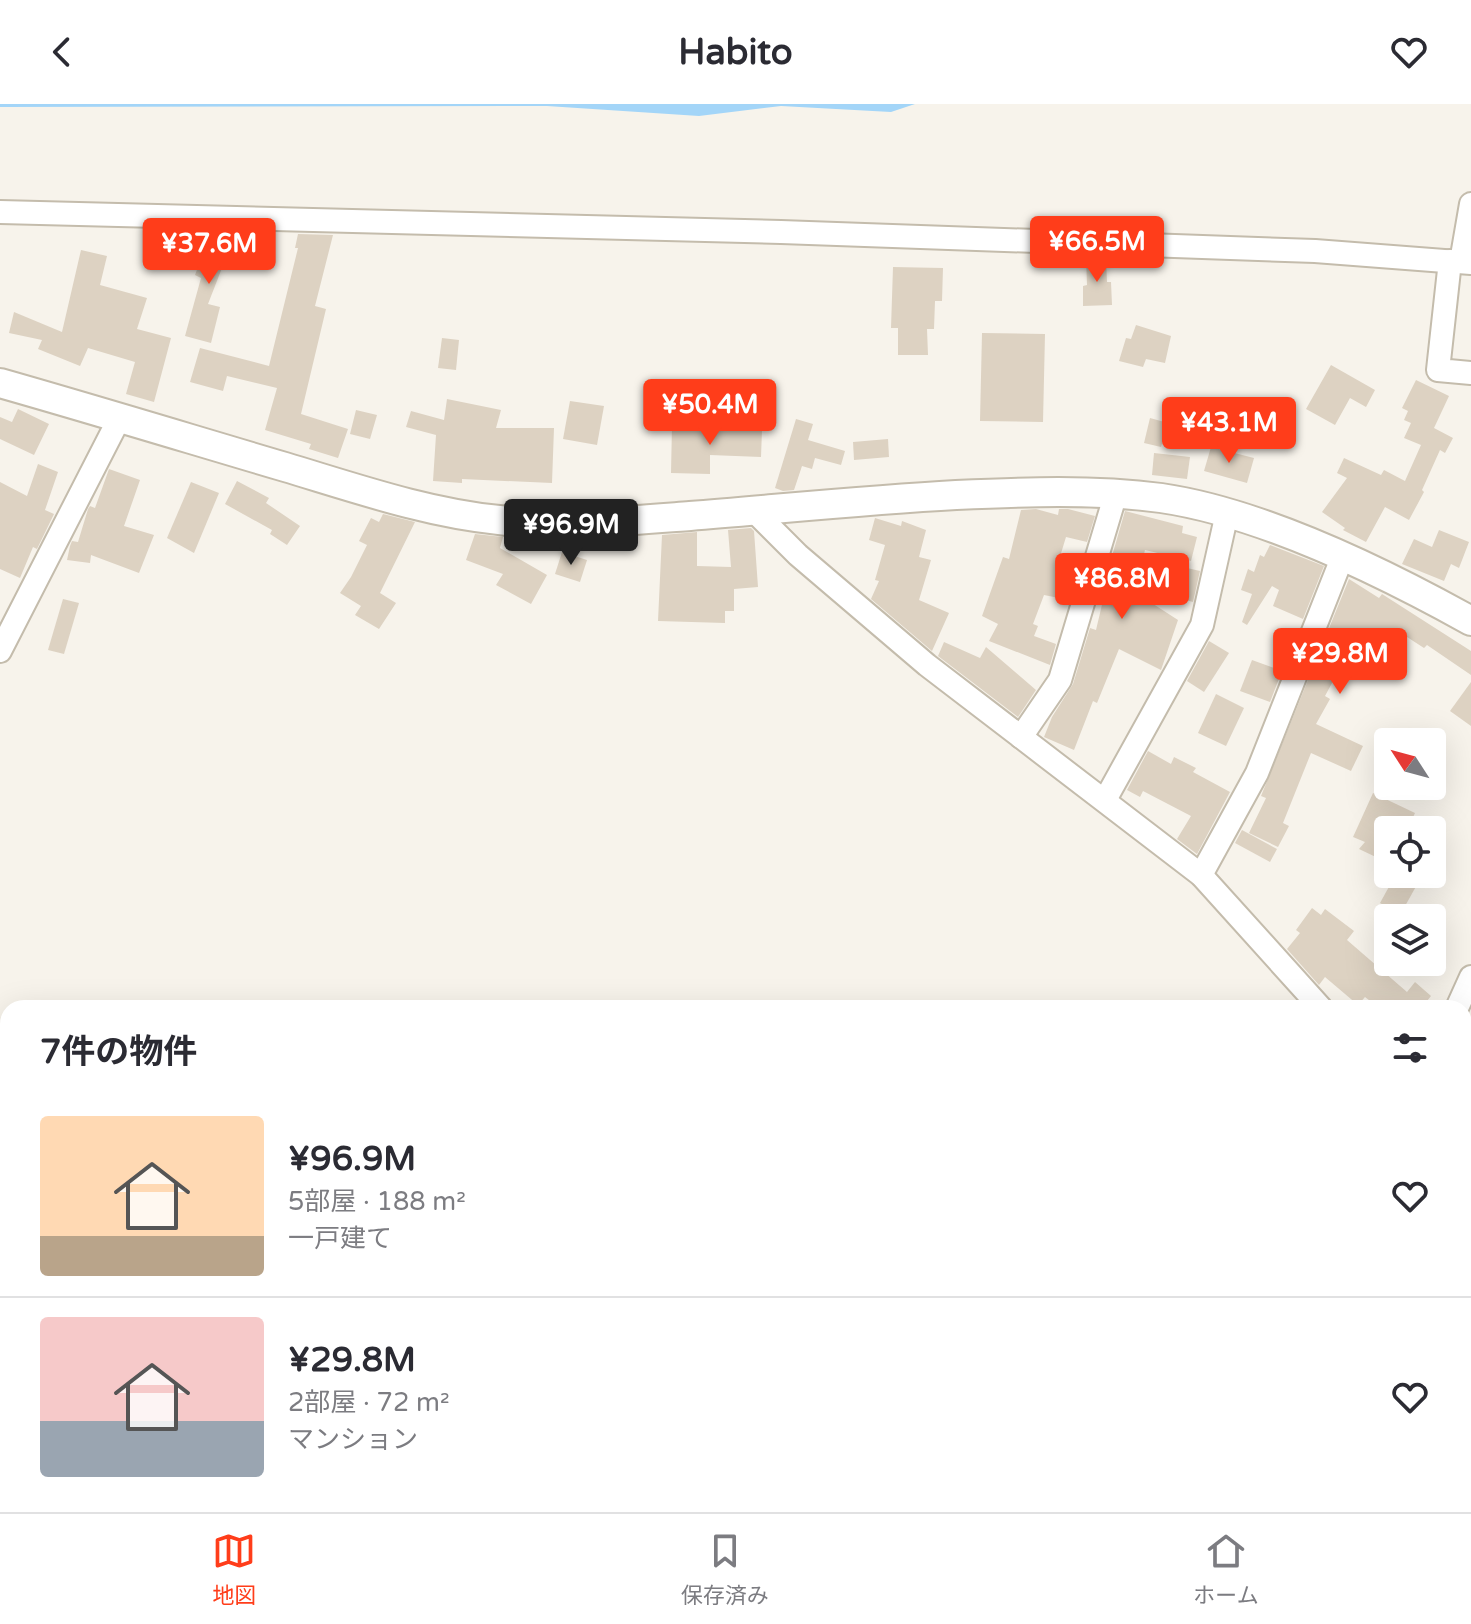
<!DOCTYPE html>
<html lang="ja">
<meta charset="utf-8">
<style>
body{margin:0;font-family:"Varela Round","Noto Sans JP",sans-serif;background:#f2f2f3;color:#2b2b33;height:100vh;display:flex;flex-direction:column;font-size:30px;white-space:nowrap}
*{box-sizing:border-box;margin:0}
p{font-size:26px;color:#7c7c81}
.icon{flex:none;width:44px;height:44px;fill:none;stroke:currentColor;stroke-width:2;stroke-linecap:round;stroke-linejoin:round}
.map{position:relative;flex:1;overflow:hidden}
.panel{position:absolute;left:0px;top:896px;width:1472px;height:512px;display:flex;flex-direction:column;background:#fff;border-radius:24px 24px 0 0;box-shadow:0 8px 32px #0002}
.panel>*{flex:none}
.needle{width:52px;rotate:306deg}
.tools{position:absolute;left:1374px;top:624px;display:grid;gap:16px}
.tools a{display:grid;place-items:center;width:72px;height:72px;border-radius:8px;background:#fff;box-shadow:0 8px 32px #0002;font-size:40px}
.price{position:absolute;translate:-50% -68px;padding:0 18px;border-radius:8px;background:#ff3d1a;color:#fff;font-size:26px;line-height:52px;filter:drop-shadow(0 2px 4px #0008)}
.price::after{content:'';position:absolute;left:50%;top:48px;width:24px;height:18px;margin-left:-12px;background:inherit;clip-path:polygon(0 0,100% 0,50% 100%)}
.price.current{background:#222;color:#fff}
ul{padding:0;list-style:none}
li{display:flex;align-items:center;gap:24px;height:200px;padding:0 40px}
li+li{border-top:2px solid #e1e1e2}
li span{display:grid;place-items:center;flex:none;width:224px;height:160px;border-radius:8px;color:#555}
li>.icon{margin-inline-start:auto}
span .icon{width:96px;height:96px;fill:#fffc;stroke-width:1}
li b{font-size:34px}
h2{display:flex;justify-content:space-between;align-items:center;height:96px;padding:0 40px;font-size:34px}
header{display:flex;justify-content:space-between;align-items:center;height:104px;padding:0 40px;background:#fff;font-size:36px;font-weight:800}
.menu{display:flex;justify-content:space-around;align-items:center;height:112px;border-top:2px solid #e1e1e2;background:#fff;font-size:22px;color:#7c7c81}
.menu a{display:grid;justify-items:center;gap:4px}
.menu .current{color:#ff3d1a}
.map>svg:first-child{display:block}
.green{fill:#d2eeb1}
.water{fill:#a3d5f8}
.building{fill:#ddd2c2}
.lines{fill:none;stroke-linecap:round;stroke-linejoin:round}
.minor-casing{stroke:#c4bcac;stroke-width:26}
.tertiary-casing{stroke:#c4bcac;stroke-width:32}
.minor{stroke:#fff;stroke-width:22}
.tertiary{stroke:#fff;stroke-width:28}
</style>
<header><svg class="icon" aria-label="back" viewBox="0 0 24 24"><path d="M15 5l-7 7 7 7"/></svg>Habito<svg class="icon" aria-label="heart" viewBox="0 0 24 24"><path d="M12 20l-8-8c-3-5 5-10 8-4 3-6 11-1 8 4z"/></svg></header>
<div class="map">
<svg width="1471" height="1408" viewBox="0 0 1471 1408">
<rect width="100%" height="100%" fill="#f7f3eb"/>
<g class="green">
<path d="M1464 1328 1471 1330V1408H1261L1269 1400H1464Z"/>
<path d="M0 1345H8V1400H199L214 1408H0Z"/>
</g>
<path class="water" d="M0 0H915L891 8 781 2 699 12 547 2 0 3Z"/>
<g class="building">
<path d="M212 127 236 128 208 200 220 203 211 239 185 232 201 174 195 171Z"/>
<path d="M298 130 333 131 315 202 326 205 301 310 348 325 338 354 309 345 311 340 265 326 277 284 227 272 223 287 190 278 200 244 269 262 298 144H295Z"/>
<path d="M81 146 107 152 100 181 147 194 137 225 171 234 154 298 126 290 135 258 88 244 80 262 38 245 42 236 9 229 14 208 62 228Z"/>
<path d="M1086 153 1106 154 1107 178H1111L1112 201 1083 202V182L1087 181Z"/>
<path d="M893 163 943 164 942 197H935L934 225H927L928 251H898V224H891Z"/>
<path d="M1136 221 1171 232 1165 259 1146 255 1143 263 1119 257 1126 234 1131 235Z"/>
<path d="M982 229 1045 230 1043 318 980 317Z"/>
<path d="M442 234 459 236 456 266 438 264Z"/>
<path d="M1331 261 1375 286 1366 303 1350 294 1335 321 1306 305Z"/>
<path d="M1416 276 1449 292 1434 324 1453 334 1445 349 1440 346 1422 386 1424 388 1409 416 1385 403 1366 438 1343 426 1345 424 1322 408 1347 374 1337 369 1344 354 1381 371 1384 366 1405 377 1421 341 1404 334 1411 319 1404 316 1408 307 1402 304Z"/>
<path d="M447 295 501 306 496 324H554L552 379 462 375V379L433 377 436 331 406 323 411 307 444 316Z"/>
<path d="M570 297 604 302 597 341 563 335Z"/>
<path d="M18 305 49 320 34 351 0 335V313L12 318Z"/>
<path d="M356 306 377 311 370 335 350 330Z"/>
<path d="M1150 314 1168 319 1161 343 1144 339Z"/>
<path d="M796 315 813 320 808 336 845 347 841 361 815 354 812 365 802 362 794 386 783 387 775 384Z"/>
<path d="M672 321 762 326 761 353 710 351V370L671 369Z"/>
<path d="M888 335 889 353 854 356 853 338Z"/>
<path d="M1211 343 1254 354 1247 379 1204 367Z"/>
<path d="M1154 349 1190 353 1187 375 1152 371Z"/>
<path d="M38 360 58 368 45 406 54 410 37 445 33 443 20 474 0 465V378L27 392Z"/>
<path d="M109 365 140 376 124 422 154 431 139 469 91 451 90 459 67 456 70 442 72 437 78 438 88 405 90 402 95 404Z"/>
<path d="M237 377 269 394 266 399 300 422 287 441 270 430 272 426 225 400Z"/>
<path d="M191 378 219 389 194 449 167 434Z"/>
<path d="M1036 405 1058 411 1059 405H1068L1095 412 1087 438 1066 433 1055 469 1075 473 1069 496 1044 491 1033 520 1038 522 1034 532 1056 540 1050 561 989 537 998 520 982 512 1003 453 1009 455 1021 406Z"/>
<path d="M1125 407 1183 422 1182 429 1197 433 1191 457 1145 446 1136 483 1119 478 1178 516 1161 566 1119 545 1097 599 1093 597 1074 646 1044 633 1052 613 1073 580 1090 524 1096 526 1110 467 1108 466Z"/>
<path d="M383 410 415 418 380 489 396 499 379 525 355 511 361 502 340 489 351 473 367 441 359 437 371 414 379 418Z"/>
<path d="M875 414 901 422 902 417 926 426 919 453 931 456 919 496 949 509 932 547 871 495 879 477 875 476 885 441 869 436Z"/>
<path d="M751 424 754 427 758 483 734 485V507H725V519L658 517 662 431 697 428V462L731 463 728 426Z"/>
<path d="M1439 426 1469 438 1459 464 1451 460 1444 477 1402 460 1414 435 1432 443Z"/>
<path d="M475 430 503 433 500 444 547 471 531 500 496 481 503 470 466 456Z"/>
<path d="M1270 441 1324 462 1303 515 1273 502 1279 486 1272 482 1247 521 1242 518 1252 490 1241 486 1248 465 1254 468 1260 451 1264 453Z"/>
<path d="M562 448 587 456 580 478 555 470Z"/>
<path d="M1183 463 1200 467 1193 498 1175 493Z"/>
<path d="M1349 475 1379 494 1382 490 1471 547V571L1427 541 1424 544 1407 533 1403 540 1391 533 1384 544 1359 529 1325 592 1330 595 1316 620 1363 642 1351 667 1311 649 1283 719 1289 722 1278 743 1249 729 1266 694 1261 692Z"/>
<path d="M63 495 79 499 64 550 48 546Z"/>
<path d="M1209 537 1229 549 1204 588 1187 577Z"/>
<path d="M944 538 980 554 986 543 1036 586 1018 613 938 552Z"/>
<path d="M1252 556 1282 567 1270 598 1240 587Z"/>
<path d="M1471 578V622L1450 607Z"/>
<path d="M1216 590 1244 604 1226 642 1198 629Z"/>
<path d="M1148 647 1171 660 1174 653 1196 664 1193 668 1230 688 1197 750 1177 735 1191 712 1143 687 1140 693 1127 686Z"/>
<path d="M1373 689 1415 709 1408 724 1388 714V738L1380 755 1359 745 1365 738 1353 733Z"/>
<path d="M1242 726 1277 745 1270 758 1235 739Z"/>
<path d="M1396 770H1423L1400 811 1380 799Z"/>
<path d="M1312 804 1321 811 1325 805 1354 827 1347 836 1407 888 1415 878 1431 892 1423 902 1426 904H1379L1365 893 1358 901 1325 873 1319 881 1287 845 1300 829 1296 826Z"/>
</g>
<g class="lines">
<g class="minor-casing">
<g id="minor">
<path d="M0 108 781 128 1315 147 1471 159"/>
<path d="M1450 157 1438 266 1471 269"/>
<path d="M1461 158 1471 100"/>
<path d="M754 407 798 451 927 561 1201 771 1321 904"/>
<path d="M0 547 120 313"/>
<path d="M1021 633 1060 576 1116 389"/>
<path d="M1105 696 1202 521 1227 409"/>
<path d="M1201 771 1257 669 1342 454"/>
<path d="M1457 904 1471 873"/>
<path d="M1464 1022 1471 1027"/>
</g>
</g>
<g class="tertiary-casing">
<path id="tertiary" d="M0 279C95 306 190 335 285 363 355 384 427 409 499 416 563 423 626 417 690 412 778 405 867 396 956 391 1024 388 1093 385 1161 394 1263 409 1381 467 1471 517"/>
</g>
<use href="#minor" class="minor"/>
<use href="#tertiary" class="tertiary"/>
</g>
</svg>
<div class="tools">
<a><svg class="needle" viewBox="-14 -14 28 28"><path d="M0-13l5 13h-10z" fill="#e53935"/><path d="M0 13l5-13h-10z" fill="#7c7c81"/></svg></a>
<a><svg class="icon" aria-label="locate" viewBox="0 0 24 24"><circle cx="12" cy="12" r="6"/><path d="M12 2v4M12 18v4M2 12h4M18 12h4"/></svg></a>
<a><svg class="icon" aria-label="layers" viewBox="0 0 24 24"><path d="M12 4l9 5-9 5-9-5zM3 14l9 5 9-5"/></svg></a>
</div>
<b class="price" style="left:1097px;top:180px">¥66.5M</b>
<b class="price" style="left:209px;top:182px">¥37.6M</b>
<b class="price" style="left:710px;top:343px">¥50.4M</b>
<b class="price" style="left:1229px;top:361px">¥43.1M</b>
<b class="price current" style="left:571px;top:463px">¥96.9M</b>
<b class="price" style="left:1122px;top:517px">¥86.8M</b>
<b class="price" style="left:1340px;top:592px">¥29.8M</b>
<section class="panel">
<h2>7件の物件<svg class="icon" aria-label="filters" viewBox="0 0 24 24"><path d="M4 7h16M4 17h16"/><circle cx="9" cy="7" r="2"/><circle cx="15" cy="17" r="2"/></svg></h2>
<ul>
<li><span style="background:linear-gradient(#ffd9b3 75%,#b9a48a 0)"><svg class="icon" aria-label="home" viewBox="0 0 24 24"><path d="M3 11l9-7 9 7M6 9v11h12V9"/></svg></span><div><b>¥96.9M</b><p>5部屋 · 188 m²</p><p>一戸建て</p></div><svg class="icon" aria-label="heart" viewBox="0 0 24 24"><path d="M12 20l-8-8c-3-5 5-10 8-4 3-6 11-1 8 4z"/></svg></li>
<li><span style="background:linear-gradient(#f6c9c9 65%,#9aa5b1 0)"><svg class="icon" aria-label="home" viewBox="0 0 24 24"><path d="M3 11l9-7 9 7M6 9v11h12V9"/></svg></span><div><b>¥29.8M</b><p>2部屋 · 72 m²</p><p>マンション</p></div><svg class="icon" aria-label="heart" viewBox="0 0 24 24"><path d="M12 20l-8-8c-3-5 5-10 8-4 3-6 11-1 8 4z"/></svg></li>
</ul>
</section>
</div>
<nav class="menu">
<a class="current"><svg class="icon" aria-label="map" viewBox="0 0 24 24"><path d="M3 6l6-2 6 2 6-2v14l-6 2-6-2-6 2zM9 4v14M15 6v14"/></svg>地図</a>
<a><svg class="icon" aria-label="saved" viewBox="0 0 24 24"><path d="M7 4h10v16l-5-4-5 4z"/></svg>保存済み</a>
<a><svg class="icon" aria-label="home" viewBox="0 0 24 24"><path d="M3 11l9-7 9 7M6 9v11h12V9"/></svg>ホーム</a>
</nav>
